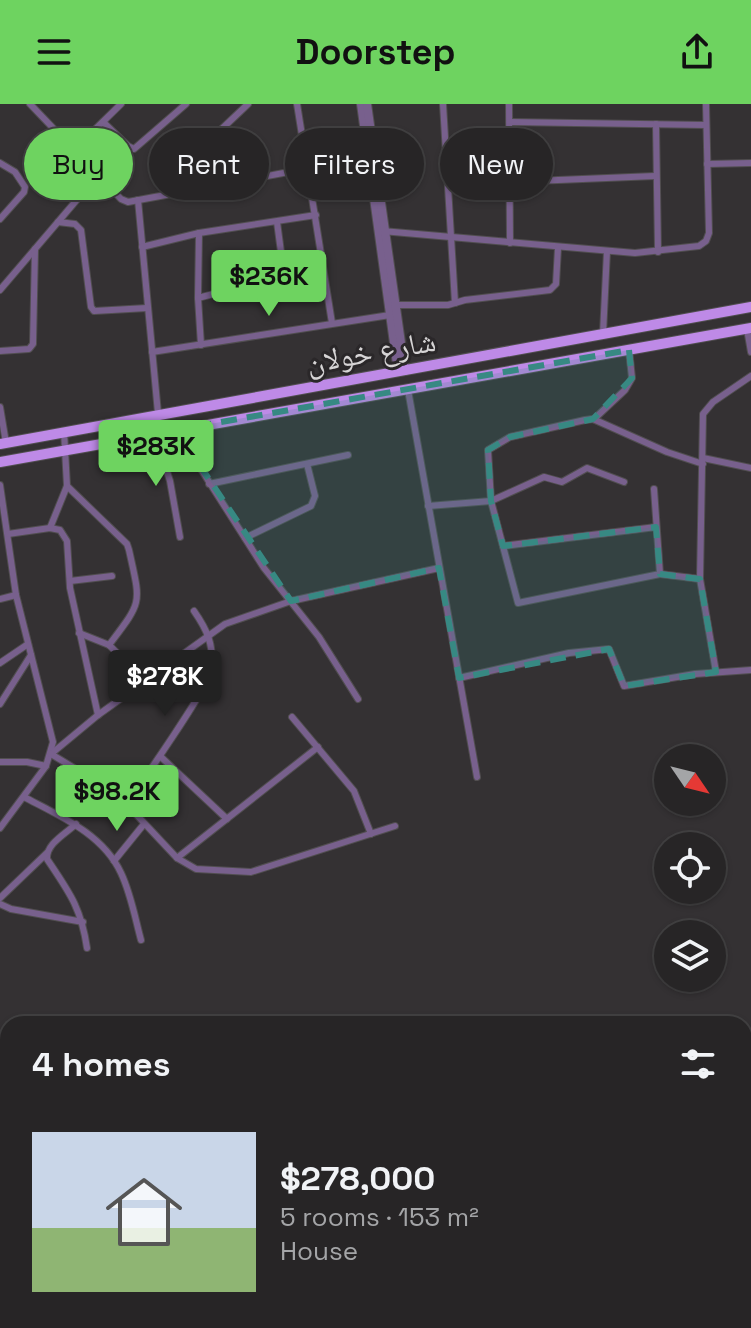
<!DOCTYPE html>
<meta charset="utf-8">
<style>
body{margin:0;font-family:"Space Grotesk","Noto Naskh Arabic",sans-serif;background:#333132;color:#f1f3f6;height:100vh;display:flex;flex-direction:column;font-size:30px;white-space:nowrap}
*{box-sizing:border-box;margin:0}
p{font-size:26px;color:#a4a5a7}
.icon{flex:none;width:44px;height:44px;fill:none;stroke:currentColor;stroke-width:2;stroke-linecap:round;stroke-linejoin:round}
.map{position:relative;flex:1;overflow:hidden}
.details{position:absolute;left:0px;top:912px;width:752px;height:312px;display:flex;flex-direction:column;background:#272526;border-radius:24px 24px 0 0;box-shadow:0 2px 6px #0004,0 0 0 2px #434243}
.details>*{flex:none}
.banner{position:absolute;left:24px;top:24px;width:704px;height:72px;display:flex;gap:16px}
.needle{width:52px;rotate:125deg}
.buttons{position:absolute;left:654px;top:640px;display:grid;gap:16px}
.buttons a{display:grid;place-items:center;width:72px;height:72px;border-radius:50%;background:#272526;box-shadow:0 2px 6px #0004,0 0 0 2px #434243;font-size:40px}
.price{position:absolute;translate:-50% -68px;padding:0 18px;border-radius:8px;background:#6ed360;color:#111;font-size:26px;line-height:52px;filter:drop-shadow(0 2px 4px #0008)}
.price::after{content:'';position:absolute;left:50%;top:48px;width:24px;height:18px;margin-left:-12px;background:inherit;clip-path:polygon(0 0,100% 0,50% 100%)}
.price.selected{background:#222;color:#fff}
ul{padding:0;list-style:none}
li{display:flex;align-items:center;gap:24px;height:200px;padding:0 32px}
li+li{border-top:2px solid #434243}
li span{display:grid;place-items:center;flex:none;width:224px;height:160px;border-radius:0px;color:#555}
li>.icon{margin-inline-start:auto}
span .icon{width:96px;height:96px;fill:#fffc;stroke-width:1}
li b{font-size:34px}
h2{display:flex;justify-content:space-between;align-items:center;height:96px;padding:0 32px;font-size:34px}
.tag{padding:0 28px;border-radius:36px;background:#272526;box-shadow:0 2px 6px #0004,0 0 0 2px #434243;font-size:28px;line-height:72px}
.tag.selected{background:#6ed360;color:#111}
header{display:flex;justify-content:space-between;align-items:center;height:104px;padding:0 32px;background:#6ed360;color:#111;font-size:36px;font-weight:700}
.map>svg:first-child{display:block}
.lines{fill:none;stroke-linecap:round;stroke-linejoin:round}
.minor-casing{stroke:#514e50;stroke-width:8}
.tertiary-casing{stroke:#514e50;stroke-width:10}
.primary-casing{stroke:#514e50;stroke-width:12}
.minor{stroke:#78608d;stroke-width:6}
.tertiary{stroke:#78608d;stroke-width:8}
.primary{stroke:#be8ae7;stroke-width:10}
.marked{fill:#378983;fill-opacity:0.2;stroke:#378983;stroke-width:6;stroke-dasharray:16 10;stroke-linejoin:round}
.labels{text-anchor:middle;stroke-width:6;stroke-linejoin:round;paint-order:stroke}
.street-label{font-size:30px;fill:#d6d4d5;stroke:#2a2729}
</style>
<header><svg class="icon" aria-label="menu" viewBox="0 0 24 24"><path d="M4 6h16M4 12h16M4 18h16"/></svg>Doorstep<svg class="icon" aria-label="share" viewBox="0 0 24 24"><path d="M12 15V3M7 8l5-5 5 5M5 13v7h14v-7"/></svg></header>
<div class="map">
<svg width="751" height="1224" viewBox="0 0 751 1224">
<rect width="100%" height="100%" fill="#343133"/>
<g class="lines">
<g class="minor-casing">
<g id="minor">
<path d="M30 0 121 95 128 98 369 53"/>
<path d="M297 0 332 219"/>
<path d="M443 0 455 199"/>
<path d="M509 0 510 139"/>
<path d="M103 18 128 42 134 45 186 0"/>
<path d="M510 18 706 21"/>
<path d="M656 20 658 148"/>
<path d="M74 46 121 0"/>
<path d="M0 59 15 68 25 83 24 88 0 115"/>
<path d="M707 60 751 59"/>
<path d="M510 78 655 72"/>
<path d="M212 83 190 59V55L248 0"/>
<path d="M138 96 158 309"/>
<path d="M58 118 75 120 81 126 91 203 94 207 147 204"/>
<path d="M382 127 635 149 699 142 706 137 709 129 706 0"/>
<path d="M199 129 198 194 201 241"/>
<path d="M142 143 199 129 316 111"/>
<path d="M0 186 98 71"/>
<path d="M198 194 275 174 281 170 283 163 277 118"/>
<path d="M396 201H448L465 196 550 186 556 180 558 144"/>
<path d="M747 225 751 248"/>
<path d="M603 230 607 147"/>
<path d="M0 247 29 245 33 240 35 145"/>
<path d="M152 248 390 211"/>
<path d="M408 286 477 673"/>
<path d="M0 303 6 339"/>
<path d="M594 315 625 286 632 274 629 246"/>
<path d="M176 326 264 464 319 533 358 595"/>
<path d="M155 330 170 377 180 433"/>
<path d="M703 354 751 364"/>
<path d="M624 378 587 364 562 378 544 373 491 397 518 499 660 470 654 385"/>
<path d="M209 380 348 351"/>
<path d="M0 381 16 491 53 638 46 662 0 724"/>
<path d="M67 382 127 440 129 446C141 501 143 496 109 541"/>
<path d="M428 402 491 397 488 346 510 333 585 316 593 315 667 348 703 360"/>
<path d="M50 424 67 382 64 327"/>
<path d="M8 430 50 424 60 426 67 437 70 484 98 611"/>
<path d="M245 434 311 402 315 392 307 360"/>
<path d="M503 442 656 423"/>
<path d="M660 470 700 475 716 568"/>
<path d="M700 475 703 310 713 298 751 272"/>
<path d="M70 477 112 472"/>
<path d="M0 495 16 491"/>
<path d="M79 529 109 541 147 578"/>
<path d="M0 559 28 540"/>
<path d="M459 574 569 549 609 545 624 582 695 570 751 566"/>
<path d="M0 600 31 551"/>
<path d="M292 613 354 687 371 730"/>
<path d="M51 650 98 611 225 520 291 497 439 464"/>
<path d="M51 650 117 690 177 754 196 765 251 768 395 722"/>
<path d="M161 653 227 715"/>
<path d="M0 658H27L46 662"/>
<path d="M24 693C60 712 103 730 121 769 131 790 135 814 141 836"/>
<path d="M126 700C140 681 211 580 212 564 213 540 208 527 194 507"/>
<path d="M76 720C65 730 46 740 47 755 69 788 81 803 87 844"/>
<path d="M177 754 318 643"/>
<path d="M114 757 144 720"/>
<path d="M0 794 47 749"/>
<path d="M0 800 11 805 83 818"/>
<path d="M744 1023 751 1020"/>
<path d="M0 1131 8 1143"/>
<path d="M0 1147 8 1146"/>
<path d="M744 1176 751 1175"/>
<path d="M367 1216 392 1224"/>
<path d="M582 1216 587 1224"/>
<path d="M296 1224V1216"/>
<path d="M451 1224 453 1216"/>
<path d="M535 1224 539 1216"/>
<path d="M631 1224 636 1216"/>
</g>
</g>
<g class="tertiary-casing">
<g id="tertiary">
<path d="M361 0 398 268"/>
<path d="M367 0 405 267"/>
</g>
</g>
<g class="primary-casing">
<g id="primary">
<path d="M0 340 751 203"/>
<path d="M0 358 751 224"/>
</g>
</g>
<use href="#minor" class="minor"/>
<use href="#tertiary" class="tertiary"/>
<use href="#primary" class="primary"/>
</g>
<path class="marked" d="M629 246 632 274 593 315 510 333 488 346 491 397 503 442 656 423 660 470 700 475 716 568 624 582 609 545 459 574 439 464 291 497 176 326Z"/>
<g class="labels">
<g class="street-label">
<text transform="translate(371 248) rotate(-10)" y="10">شارع خولان</text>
</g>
</g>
</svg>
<div class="buttons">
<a><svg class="needle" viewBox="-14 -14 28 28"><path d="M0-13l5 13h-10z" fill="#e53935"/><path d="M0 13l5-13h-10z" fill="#a4a5a7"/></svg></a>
<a><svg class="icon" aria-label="locate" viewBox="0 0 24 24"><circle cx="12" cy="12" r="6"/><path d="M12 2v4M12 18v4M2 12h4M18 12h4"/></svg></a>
<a><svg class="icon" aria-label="layers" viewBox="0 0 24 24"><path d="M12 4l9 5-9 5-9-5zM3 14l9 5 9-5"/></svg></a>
</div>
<b class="price" style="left:269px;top:214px">$236K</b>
<b class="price" style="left:156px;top:384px">$283K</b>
<b class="price selected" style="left:165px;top:614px">$278K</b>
<b class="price" style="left:117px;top:729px">$98.2K</b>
<div class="banner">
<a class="tag selected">Buy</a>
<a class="tag">Rent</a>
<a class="tag">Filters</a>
<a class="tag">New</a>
</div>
<section class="details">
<h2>4 homes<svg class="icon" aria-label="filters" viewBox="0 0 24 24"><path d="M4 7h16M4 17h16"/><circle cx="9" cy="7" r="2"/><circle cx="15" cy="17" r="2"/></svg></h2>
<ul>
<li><span style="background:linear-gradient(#c9d6e8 60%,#8fb573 0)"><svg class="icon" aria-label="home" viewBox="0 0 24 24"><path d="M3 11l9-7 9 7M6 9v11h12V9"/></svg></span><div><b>$278,000</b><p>5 rooms · 153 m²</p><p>House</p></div></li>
</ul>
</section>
</div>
